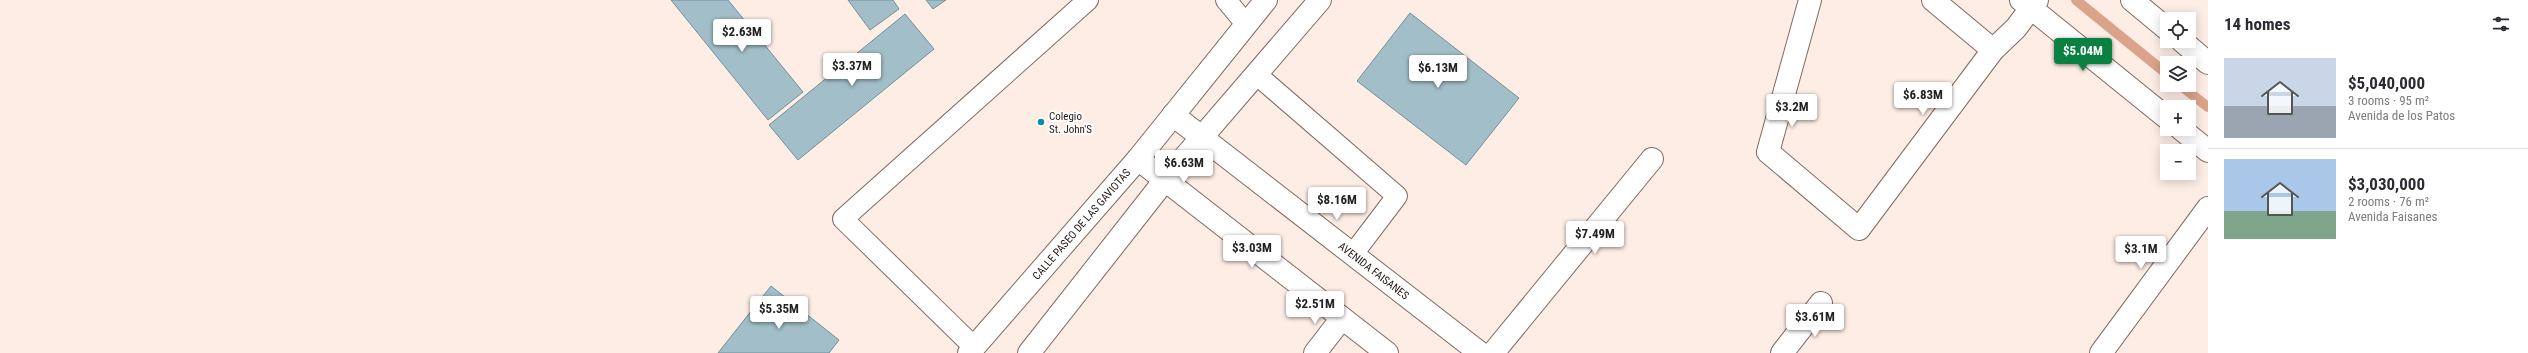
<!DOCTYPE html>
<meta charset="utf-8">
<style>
body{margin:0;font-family:"Roboto Condensed",sans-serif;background:#f7f7f7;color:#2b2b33;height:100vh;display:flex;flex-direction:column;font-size:15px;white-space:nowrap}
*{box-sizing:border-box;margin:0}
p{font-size:13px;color:#7c7c81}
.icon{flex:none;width:22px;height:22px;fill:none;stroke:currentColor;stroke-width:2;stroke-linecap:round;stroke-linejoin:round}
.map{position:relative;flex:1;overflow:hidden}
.drawer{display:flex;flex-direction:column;background:#fff;width:320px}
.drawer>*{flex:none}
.tools{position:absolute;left:2160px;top:12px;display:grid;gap:8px}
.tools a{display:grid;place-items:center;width:36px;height:36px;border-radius:0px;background:#fff;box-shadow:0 2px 10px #0003;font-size:20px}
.price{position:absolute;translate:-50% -34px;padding:0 9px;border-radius:4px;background:#fff;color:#222;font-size:13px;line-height:26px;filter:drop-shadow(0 1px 2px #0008)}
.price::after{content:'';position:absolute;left:50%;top:24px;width:12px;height:9px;margin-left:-6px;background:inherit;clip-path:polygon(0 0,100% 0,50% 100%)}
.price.selected{background:#0b8043;color:#fff}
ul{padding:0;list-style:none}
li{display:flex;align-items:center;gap:12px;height:100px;padding:0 16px}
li+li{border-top:1px solid #e1e1e2}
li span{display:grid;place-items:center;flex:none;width:112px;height:80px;border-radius:0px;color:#555}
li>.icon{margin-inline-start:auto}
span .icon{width:48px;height:48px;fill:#fffc;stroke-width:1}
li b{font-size:17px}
h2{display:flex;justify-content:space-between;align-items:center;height:48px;padding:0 16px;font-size:17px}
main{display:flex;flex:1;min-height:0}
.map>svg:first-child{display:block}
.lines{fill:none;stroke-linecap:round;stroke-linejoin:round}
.stream{stroke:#dba48a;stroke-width:10}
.building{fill:#a2bfc9;stroke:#738f99}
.service-casing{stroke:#826a5f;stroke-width:22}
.minor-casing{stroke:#826a5f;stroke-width:24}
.secondary-casing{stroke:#826a5f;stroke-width:24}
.service{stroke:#fff;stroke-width:20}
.minor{stroke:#fff;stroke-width:22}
.secondary{stroke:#fff;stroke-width:22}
.poi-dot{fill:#0a8cac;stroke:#fefefe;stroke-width:1.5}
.labels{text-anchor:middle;stroke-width:4;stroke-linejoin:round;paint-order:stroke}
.poi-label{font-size:11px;fill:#231a15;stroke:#fefefe;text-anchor:start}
.street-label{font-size:11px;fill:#231a15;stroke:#fefefe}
</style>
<main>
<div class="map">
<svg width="2208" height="353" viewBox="0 0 2208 353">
<rect width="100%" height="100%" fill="#fdede5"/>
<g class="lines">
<g class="stream">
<path d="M2076 0 2167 74"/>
<path d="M2180 85 2208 107"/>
</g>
</g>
<g class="building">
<path d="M671 0H728L803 92 768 120Z"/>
<path d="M848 0H893L899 9 870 30Z"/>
<path d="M926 0H946L933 9Z"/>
<path d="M1410 13 1519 98 1466 165 1357 81Z"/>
<path d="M905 14 934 49 798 160 769 125Z"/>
<path d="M771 286 839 340 829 353H718Z"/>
</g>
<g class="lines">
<g class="service-casing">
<g id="service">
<path d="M1226 0 1246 24"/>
<path d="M1256 74 1397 196 1353 254"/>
<path d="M974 347 843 219 1088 0"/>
</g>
</g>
<g class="minor-casing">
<g id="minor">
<path d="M1810 0 1768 152 1859 229 1993 50 2016 28 2037 0"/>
<path d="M1933 0 1993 50"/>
<path d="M2021 0 2167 118"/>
<path d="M2132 0 2167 29"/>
<path d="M2182 41 2208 63"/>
<path id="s1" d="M1173 115 1480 353"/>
<path d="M2181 129 2208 151"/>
<path d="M1138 159 1387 353"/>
<path d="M1315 353 1342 318"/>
<path d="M1493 353 1652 159"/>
<path d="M1782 353 1821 303"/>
<path d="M2101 353 2208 208"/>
</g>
</g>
<g class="secondary-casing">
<g id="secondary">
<path id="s2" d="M969 353 1138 159 1266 0"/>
<path d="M1029 353 1165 180 1320 0"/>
</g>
</g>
<use href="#service" class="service"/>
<use href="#minor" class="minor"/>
<use href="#secondary" class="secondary"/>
</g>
<circle class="poi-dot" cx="1041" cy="122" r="4"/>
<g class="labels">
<g class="poi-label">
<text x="1049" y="120">Colegio<tspan x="1049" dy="13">St. John'S</tspan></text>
</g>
<g class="street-label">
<text dy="4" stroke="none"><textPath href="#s2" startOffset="171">CALLE PASEO DE LAS GAVIOTAS</textPath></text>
<text dy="4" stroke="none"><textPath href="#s1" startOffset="254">AVENIDA FAISANES</textPath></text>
</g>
</g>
</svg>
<div class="tools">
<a><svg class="icon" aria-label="locate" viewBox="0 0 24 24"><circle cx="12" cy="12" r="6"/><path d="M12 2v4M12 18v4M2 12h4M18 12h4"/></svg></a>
<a><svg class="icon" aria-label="layers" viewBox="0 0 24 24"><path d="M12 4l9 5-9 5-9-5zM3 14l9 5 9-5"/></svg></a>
<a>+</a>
<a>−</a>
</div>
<b class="price" style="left:742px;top:53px">$2.63M</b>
<b class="price selected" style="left:2083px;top:72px">$5.04M</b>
<b class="price" style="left:852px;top:87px">$3.37M</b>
<b class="price" style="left:1438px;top:89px">$6.13M</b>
<b class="price" style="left:1923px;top:116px">$6.83M</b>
<b class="price" style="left:1792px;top:128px">$3.2M</b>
<b class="price" style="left:1184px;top:184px">$6.63M</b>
<b class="price" style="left:1337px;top:221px">$8.16M</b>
<b class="price" style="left:1595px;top:255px">$7.49M</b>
<b class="price" style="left:1252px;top:269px">$3.03M</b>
<b class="price" style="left:2141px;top:270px">$3.1M</b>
<b class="price" style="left:1315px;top:325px">$2.51M</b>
<b class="price" style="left:779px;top:330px">$5.35M</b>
<b class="price" style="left:1815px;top:338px">$3.61M</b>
</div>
<section class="drawer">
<h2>14 homes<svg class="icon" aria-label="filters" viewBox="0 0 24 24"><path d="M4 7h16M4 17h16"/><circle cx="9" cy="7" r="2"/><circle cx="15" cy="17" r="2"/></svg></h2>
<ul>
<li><span style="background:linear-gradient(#c9d6e8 60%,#9aa5b1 0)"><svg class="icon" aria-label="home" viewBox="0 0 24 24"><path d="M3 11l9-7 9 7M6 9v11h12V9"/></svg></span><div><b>$5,040,000</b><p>3 rooms · 95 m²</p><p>Avenida de los Patos</p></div></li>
<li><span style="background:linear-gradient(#a9c7e8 65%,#7fa58c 0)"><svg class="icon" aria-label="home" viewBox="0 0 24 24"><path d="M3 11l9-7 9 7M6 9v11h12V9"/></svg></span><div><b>$3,030,000</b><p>2 rooms · 76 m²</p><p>Avenida Faisanes</p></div></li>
</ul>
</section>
</main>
